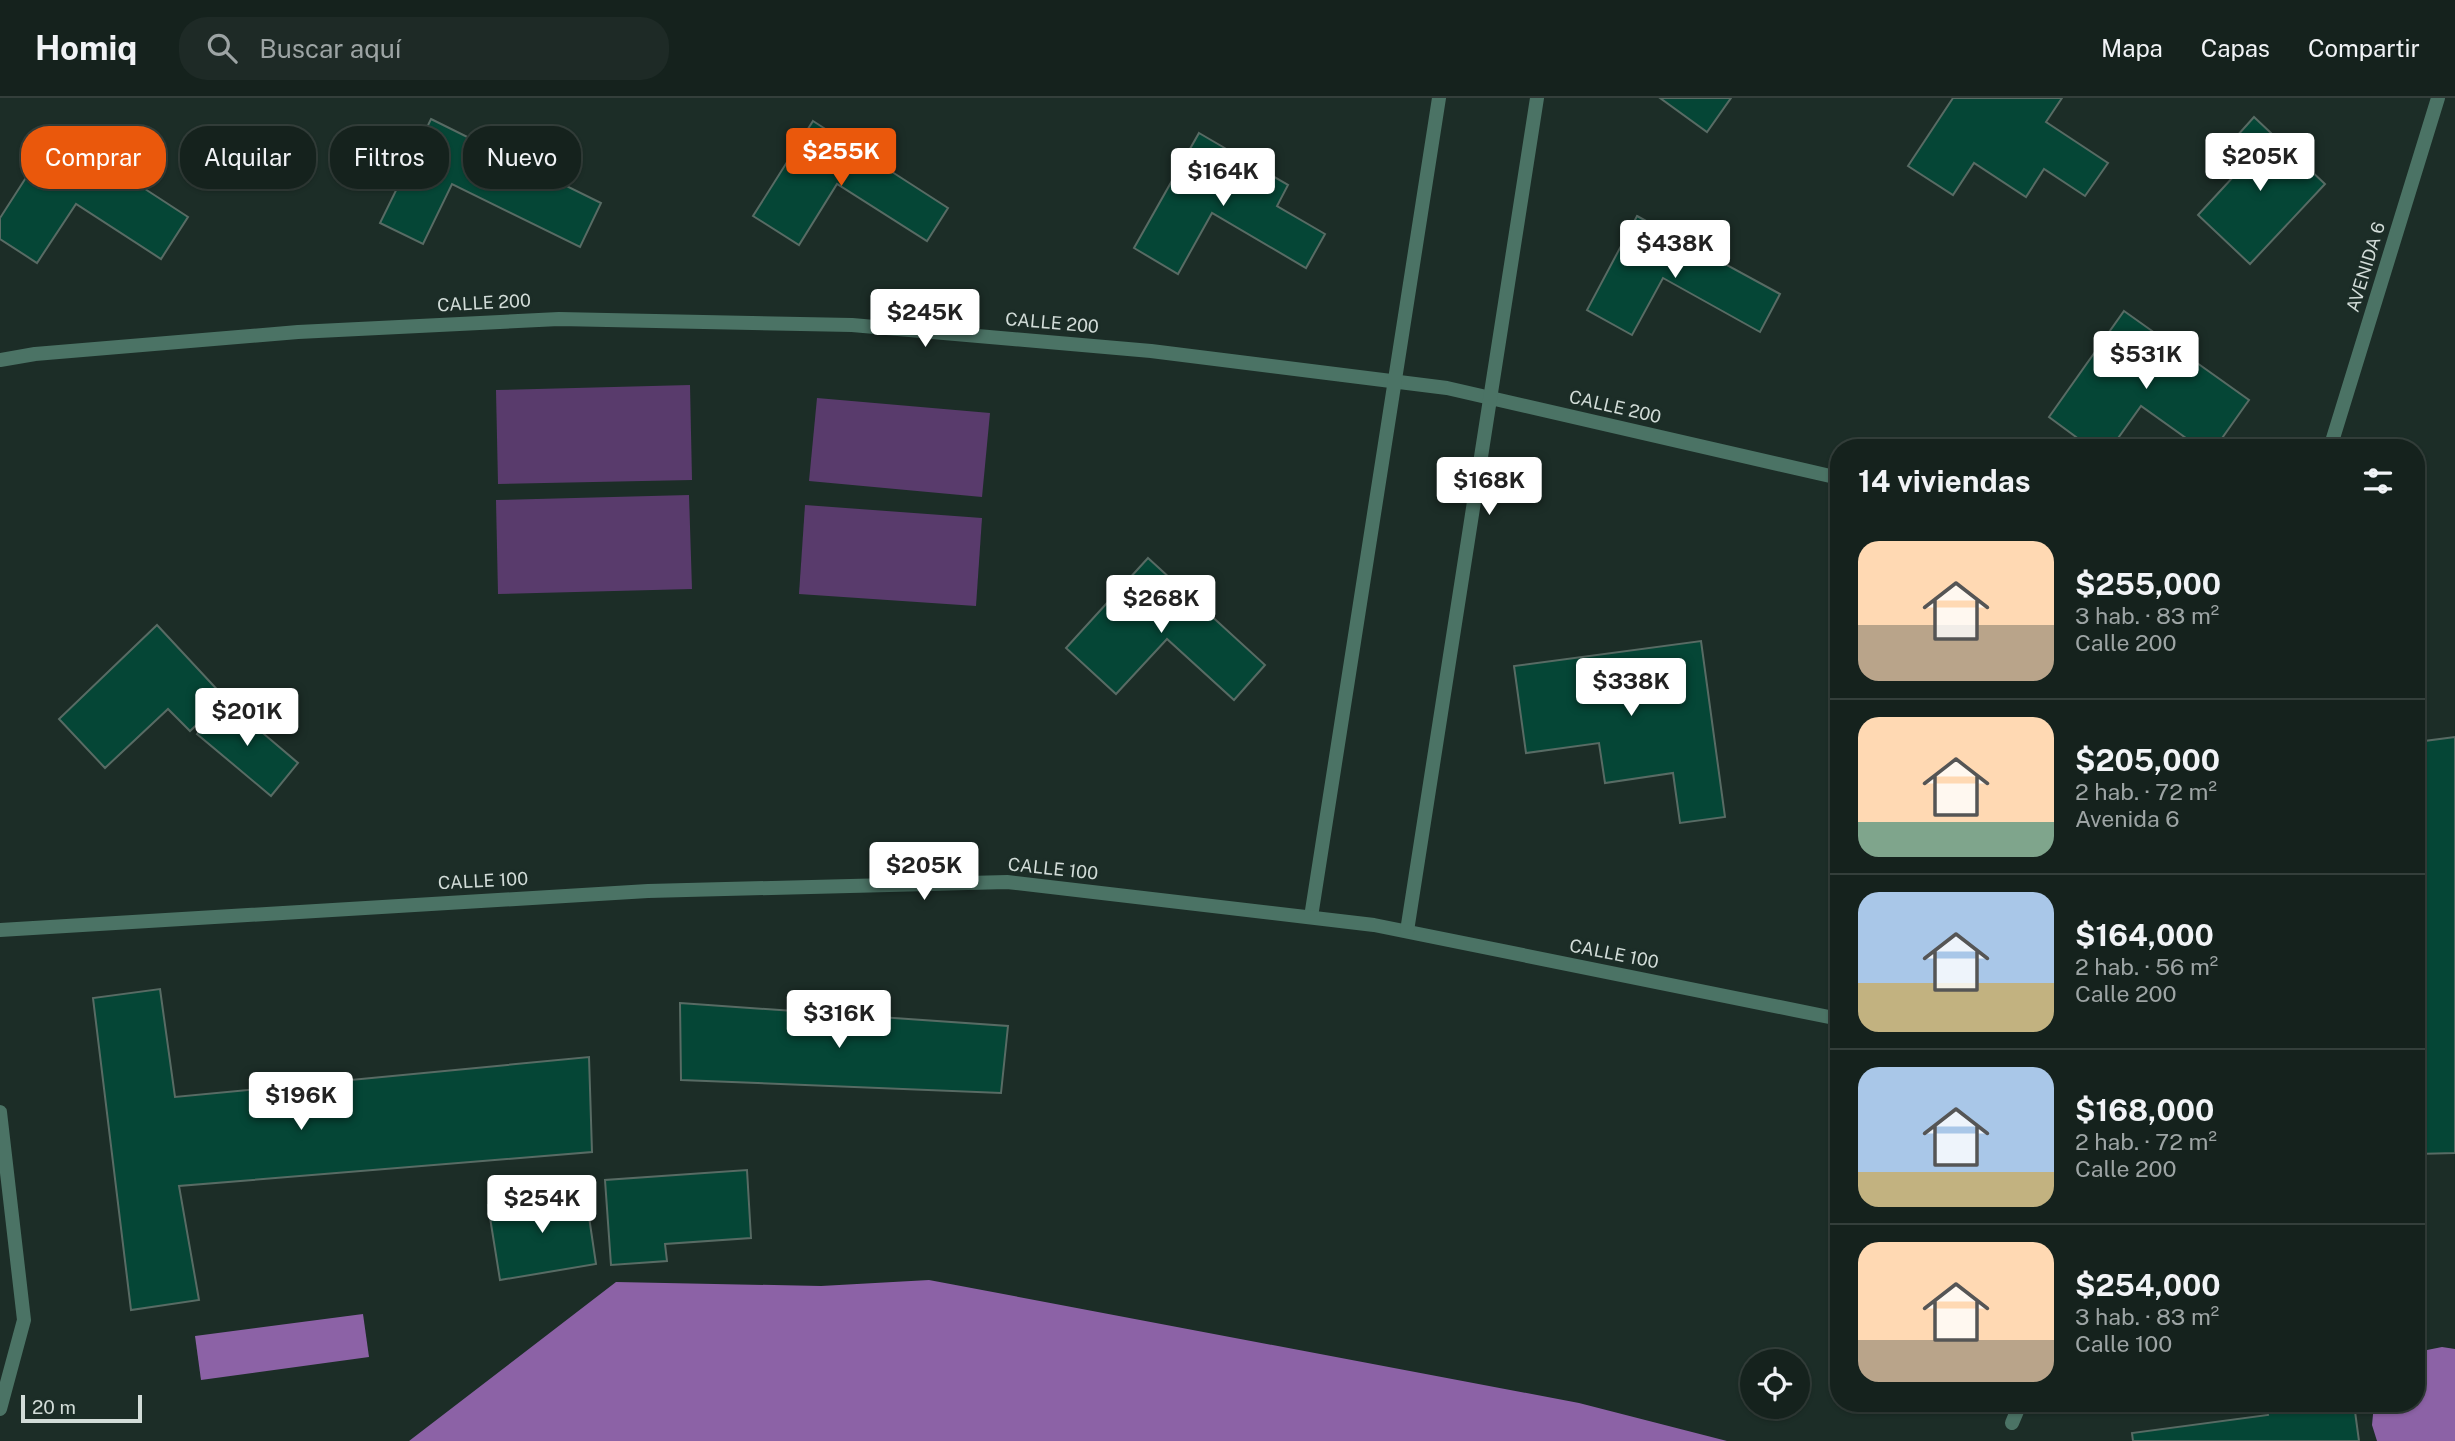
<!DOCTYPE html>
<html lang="es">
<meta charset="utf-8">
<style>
body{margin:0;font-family:"Public Sans",sans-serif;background:#1e2a26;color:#f1f3f6;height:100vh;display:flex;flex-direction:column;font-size:26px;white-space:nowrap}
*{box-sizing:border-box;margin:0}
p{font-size:23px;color:#9da4a4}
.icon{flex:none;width:38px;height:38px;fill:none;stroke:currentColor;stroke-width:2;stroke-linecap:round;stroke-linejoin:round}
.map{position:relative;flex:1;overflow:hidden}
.drawer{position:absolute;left:1830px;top:341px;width:595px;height:973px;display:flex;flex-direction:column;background:#15221d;border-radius:28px;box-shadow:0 2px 5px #0004,0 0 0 2px #343f3b}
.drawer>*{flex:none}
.hud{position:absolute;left:21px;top:28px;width:665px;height:63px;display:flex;gap:14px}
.tools{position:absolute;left:1740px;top:1251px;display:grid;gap:14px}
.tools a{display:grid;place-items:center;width:70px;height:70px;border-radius:50%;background:#15221d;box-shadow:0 2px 5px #0004,0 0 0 2px #343f3b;font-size:35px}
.scale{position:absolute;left:21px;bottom:18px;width:121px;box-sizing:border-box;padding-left:7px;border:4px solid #d2dcd8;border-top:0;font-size:19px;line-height:24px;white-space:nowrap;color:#d2dcd8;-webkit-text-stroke:5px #1c2d27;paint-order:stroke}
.price{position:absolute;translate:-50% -60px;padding:0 16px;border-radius:7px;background:#fff;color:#222;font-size:23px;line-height:46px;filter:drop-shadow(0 2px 4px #0008)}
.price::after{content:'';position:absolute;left:50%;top:42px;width:21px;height:16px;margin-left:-10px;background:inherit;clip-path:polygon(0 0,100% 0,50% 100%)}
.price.selected{background:#ea580c;color:#fff}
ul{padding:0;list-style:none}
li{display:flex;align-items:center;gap:21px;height:175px;padding:0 28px}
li+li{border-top:2px solid #343f3b}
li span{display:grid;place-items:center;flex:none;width:196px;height:140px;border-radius:21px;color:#555}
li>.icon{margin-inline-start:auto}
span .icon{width:84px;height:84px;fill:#fffc;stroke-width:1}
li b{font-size:30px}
h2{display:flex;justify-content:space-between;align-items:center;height:84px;padding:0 28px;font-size:30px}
.tag{padding:0 24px;border-radius:28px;background:#15221d;box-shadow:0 2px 5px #0004,0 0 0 2px #343f3b;font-size:24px;line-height:63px}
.tag.selected{background:#ea580c;color:#fff}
header{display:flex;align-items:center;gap:42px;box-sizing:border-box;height:98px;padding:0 35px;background:#15221d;border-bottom:2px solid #343f3b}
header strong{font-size:33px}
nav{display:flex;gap:38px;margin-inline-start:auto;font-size:24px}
.search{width:490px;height:63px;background:#1e2a26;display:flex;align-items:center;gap:18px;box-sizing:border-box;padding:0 24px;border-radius:28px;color:#9da4a4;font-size:26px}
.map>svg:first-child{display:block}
.green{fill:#593b6c}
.water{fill:#8c62a6}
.building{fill:#054636;stroke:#586b64;stroke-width:2}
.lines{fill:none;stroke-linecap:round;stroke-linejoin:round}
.lane{stroke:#4b7365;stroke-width:14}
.street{stroke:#4b7365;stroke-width:14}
.labels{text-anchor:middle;stroke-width:6;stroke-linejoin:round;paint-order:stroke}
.street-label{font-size:18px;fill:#d2dcd8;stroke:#1c2d27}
</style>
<header>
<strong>Homiq</strong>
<div class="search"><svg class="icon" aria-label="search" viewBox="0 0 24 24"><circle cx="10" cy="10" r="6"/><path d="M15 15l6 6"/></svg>Buscar aquí</div>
<nav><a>Mapa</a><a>Capas</a><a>Compartir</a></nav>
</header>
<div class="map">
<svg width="2455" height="1343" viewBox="0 0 2455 1343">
<rect width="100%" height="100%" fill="#1c2d27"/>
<g class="green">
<path d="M690 287 692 382 498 386 496 292Z"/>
<path d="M817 300 990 315 982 399 809 383Z"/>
<path d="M689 397 692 491 498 496 496 402Z"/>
<path d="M805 407 982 420 976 508 799 496Z"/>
</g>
<g class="water">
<path d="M929 1182 1579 1305 1727 1343H409L616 1184 821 1188Z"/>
<path d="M363 1216 369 1259 201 1282 195 1238Z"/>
<path d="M2442 1249 2455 1251V1343H2377L2372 1327 2374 1306H2417V1254Z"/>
</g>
<g class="building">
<path d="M1660 0H1731L1707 34Z"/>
<path d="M1953 0H2062L2046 24 2108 65 2085 98 2044 71 2026 99 1974 65 1953 97 1908 68Z"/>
<path d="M2254 19 2325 86 2250 166 2198 117 2246 65 2228 48Z"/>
<path d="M431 21 601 105 580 149 452 86 423 146 380 125Z"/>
<path d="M813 23 948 110 927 143 837 86 799 147 753 118Z"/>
<path d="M56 33 188 119 161 161 76 106 37 165 0 141V120Z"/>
<path d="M1199 35 1288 87 1277 108 1325 136 1306 170 1212 115 1178 176 1134 150Z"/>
<path d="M1637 118 1780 196 1760 234 1663 180 1632 237 1587 212Z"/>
<path d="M2124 213 2249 302 2215 350H2200L2141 308 2111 350H2091L2049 319Z"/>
<path d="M1148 460 1265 567 1234 602 1167 541 1116 596 1066 550Z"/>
<path d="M157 527 225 600 190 633 168 611 105 670 59 621Z"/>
<path d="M1701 543 1725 719 1680 725 1673 675 1605 685 1599 645 1526 655 1514 568Z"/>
<path d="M224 602 298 665 271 698 197 636Z"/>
<path d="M2455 639V1055L2417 1056V644Z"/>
<path d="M160 891 175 999 589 959 592 1054 179 1088 199 1202 131 1212 93 900Z"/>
<path d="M680 905 1008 928 1001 995 681 982Z"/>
<path d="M747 1072 751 1140 665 1146 667 1163 611 1167 605 1082Z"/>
<path d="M585 1092 596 1166 500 1182 488 1107Z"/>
<path d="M2266 1306H2354L2359 1343H2133L2132 1335 2268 1317Z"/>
</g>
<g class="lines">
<path class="lane" d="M0 1014 24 1222 0 1311"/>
<g class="street">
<path d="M0 262 35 256 298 234 559 221 852 227 1151 253 1447 290 1839 380"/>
<path d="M2330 350 2438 0"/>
<path d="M1311 819 1439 0"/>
<path d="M0 832 648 793 1007 784 1374 827 1839 921"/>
<path d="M1407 833 1537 0"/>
<path d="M2012 1325 2020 1306"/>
</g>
</g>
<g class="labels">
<g class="street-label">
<text transform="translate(2366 169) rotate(-73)" y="6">AVENIDA 6</text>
<text transform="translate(484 205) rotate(-3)" y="6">CALLE 200</text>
<text transform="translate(1052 225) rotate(5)" y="6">CALLE 200</text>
<text transform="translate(1615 309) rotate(13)" y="6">CALLE 200</text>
<text transform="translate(1053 771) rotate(6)" y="6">CALLE 100</text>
<text transform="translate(483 783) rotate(-3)" y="6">CALLE 100</text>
<text transform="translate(1614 856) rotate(11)" y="6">CALLE 100</text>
</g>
</g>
</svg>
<div class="tools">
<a><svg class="icon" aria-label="locate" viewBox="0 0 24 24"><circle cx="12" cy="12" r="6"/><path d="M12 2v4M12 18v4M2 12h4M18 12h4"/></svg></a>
</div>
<div class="scale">20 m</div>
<b class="price selected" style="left:841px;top:90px">$255K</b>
<b class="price" style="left:2260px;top:95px">$205K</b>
<b class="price" style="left:1223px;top:110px">$164K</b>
<b class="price" style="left:1675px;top:182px">$438K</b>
<b class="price" style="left:925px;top:251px">$245K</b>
<b class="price" style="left:2146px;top:293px">$531K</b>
<b class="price" style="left:1489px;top:419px">$168K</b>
<b class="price" style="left:1161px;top:537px">$268K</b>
<b class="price" style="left:1631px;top:620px">$338K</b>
<b class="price" style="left:247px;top:650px">$201K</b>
<b class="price" style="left:924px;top:804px">$205K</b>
<b class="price" style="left:839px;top:952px">$316K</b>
<b class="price" style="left:301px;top:1034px">$196K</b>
<b class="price" style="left:542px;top:1137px">$254K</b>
<div class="hud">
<a class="tag selected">Comprar</a>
<a class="tag">Alquilar</a>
<a class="tag">Filtros</a>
<a class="tag">Nuevo</a>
</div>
<section class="drawer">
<h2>14 viviendas<svg class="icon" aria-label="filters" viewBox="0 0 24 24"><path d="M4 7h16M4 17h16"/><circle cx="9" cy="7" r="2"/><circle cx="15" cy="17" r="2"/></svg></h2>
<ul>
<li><span style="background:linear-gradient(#ffd9b3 60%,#b9a48a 0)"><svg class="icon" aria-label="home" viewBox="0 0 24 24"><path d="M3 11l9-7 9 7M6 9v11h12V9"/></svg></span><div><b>$255,000</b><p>3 hab. · 83 m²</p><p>Calle 200</p></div></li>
<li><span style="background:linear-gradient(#ffd9b3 75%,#7fa58c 0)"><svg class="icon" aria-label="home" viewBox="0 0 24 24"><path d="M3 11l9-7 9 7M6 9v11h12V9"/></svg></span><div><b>$205,000</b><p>2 hab. · 72 m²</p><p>Avenida 6</p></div></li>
<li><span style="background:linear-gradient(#a9c7e8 65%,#c2b280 0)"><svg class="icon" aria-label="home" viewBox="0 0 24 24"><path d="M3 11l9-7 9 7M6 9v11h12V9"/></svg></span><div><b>$164,000</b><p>2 hab. · 56 m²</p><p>Calle 200</p></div></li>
<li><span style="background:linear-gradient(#a9c7e8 75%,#c2b280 0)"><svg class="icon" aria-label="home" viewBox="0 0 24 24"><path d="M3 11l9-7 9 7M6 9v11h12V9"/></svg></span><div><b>$168,000</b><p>2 hab. · 72 m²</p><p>Calle 200</p></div></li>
<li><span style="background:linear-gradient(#ffd9b3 70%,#b9a48a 0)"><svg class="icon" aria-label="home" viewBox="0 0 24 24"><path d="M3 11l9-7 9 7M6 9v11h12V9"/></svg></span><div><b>$254,000</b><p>3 hab. · 83 m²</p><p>Calle 100</p></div></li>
</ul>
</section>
</div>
